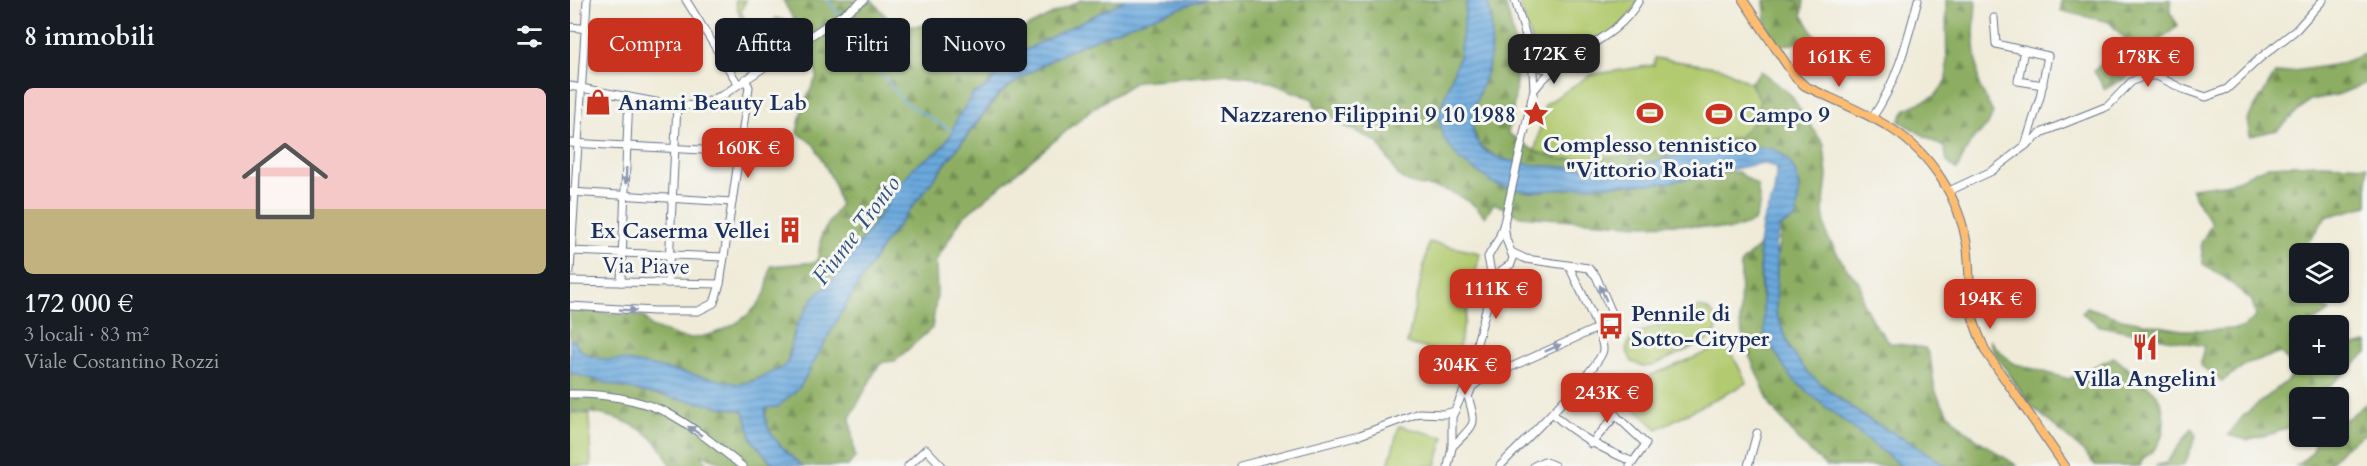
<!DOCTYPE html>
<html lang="it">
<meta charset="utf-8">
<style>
body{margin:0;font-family:Cardo,serif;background:#242831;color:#f1f3f6;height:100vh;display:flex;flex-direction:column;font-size:22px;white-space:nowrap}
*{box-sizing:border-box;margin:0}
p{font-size:20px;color:#9ea1a6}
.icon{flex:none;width:33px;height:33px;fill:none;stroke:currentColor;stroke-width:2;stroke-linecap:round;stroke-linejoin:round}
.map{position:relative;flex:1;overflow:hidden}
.side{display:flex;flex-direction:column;background:#171b24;width:570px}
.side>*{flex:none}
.banner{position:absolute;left:18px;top:18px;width:570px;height:54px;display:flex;gap:12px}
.tools{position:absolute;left:1719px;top:243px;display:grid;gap:12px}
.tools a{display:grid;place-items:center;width:60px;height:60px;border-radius:9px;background:#171b24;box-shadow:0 2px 4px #0004;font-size:30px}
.price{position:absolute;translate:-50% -51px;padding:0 14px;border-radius:12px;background:#c8321e;color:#fff;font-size:20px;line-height:39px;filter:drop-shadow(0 2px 3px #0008)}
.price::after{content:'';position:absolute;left:50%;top:36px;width:18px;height:14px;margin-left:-9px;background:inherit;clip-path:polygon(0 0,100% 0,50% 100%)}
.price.on{background:#222;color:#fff}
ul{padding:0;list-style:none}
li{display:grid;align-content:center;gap:12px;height:318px;padding:0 24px}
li+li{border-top:2px solid #363941}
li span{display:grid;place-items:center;height:186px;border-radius:9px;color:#555}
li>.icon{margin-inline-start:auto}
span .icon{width:108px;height:108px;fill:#fffc;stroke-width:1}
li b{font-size:26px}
h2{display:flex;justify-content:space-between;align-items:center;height:72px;padding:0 24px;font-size:26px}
.chip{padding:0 21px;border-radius:9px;background:#171b24;box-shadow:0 2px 4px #0004;font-size:21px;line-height:54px}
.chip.on{background:#c8321e;color:#fff}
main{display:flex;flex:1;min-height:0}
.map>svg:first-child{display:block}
.grass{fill:url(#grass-dots);stroke:#667c66;stroke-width:1.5}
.forest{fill:url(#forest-firs);stroke:#546e60;stroke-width:1.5}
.garden{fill:#b2ca6f;stroke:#667c66;stroke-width:1.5}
.water{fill:url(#water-rules);stroke:#436c9e;stroke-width:1.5}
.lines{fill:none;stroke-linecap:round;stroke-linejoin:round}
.stream{stroke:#6ba9dd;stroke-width:2}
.minor-casing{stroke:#657189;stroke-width:9}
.major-casing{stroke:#657189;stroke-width:10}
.minor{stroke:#fff;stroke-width:7}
.major{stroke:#fdbc70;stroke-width:8}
.oneway{fill:#8d97ae}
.labels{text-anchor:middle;stroke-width:6;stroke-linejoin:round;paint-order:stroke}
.poi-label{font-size:22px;font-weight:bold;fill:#1b2f5e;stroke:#f6f6f2;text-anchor:start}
.street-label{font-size:22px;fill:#1b2f5e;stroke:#f6f6f2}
.water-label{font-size:24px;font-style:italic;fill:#335484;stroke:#f6f6f2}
</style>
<main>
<section class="side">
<h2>8 immobili<svg class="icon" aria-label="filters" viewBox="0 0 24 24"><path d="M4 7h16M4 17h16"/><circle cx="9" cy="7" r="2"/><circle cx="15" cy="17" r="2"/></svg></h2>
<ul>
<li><span style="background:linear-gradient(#f6c9c9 65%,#c2b280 0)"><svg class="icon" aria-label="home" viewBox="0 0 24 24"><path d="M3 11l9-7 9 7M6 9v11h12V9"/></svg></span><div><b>172 000 €</b><p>3 locali · 83 m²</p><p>Viale Costantino Rozzi</p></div></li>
</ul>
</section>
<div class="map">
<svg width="1797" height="466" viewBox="0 0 1797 466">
<defs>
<pattern id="grass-dots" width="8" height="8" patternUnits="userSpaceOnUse" patternTransform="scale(1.5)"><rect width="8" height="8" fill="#b2ca6f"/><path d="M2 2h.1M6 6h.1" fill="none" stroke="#98ae63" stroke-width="1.8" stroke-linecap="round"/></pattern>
<pattern id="forest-firs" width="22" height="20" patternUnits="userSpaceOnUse" patternTransform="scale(1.5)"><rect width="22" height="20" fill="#8dae62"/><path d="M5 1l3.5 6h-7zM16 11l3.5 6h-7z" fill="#728e54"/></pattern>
<pattern id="water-rules" width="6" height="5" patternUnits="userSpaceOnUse" patternTransform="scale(1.5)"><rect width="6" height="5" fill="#6ba9dd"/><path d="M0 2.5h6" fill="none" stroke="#578ab6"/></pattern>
</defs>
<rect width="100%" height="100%" fill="#f6f6f2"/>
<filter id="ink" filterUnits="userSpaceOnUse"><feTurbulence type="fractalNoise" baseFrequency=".0167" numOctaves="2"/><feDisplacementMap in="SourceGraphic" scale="12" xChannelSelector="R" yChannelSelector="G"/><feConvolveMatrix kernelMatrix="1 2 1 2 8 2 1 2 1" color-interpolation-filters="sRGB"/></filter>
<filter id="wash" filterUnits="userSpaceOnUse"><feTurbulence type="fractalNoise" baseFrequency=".008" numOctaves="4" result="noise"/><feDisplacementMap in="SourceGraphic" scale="24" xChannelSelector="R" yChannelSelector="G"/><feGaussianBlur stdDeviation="1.35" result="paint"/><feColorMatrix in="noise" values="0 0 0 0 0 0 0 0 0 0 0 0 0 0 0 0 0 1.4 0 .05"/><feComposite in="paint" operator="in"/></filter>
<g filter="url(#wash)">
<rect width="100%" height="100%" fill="#efebd8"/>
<g class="grass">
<path d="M165 0H176L171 11C175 21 178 23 187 26L192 39 179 47Z"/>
<path d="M206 18 219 22 227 36 214 46 199 25Z"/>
</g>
<g class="forest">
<path d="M213 0H302L325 27 360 25 374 27 381 35 352 49 365 63 381 74 401 71 423 61 441 39 457 27 511 0H555L450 53 435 63 419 86 403 94 387 119 381 135 369 151 345 166 261 283C244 298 228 319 221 341 218 350 221 361 213 367 201 376 183 381 168 384L52 360C36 361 11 358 4 341L0 340V309L74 316 81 327C92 330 105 337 117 338 145 338 182 320 195 293 198 285 199 274 201 266L247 262 252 234 270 205 264 183 244 145 227 132 233 106 247 76 240 50Z"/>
<path d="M634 0H897L889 57 868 116 874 139 890 160 927 185 960 192 1019 186 1095 183 1148 172H1168L1187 185 1190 203 1184 222 1160 230 1107 224 1071 225 950 216 924 203 915 217C905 203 884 191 867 188 852 185 840 187 828 175 825 172 823 167 821 163 816 155 812 152 809 143L767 122 756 108H745L743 99 684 77 659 74 567 81 525 107 391 219 366 261 367 295 362 328 325 361 313 362 307 368 280 418 285 457 278 466H232C217 452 189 431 197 408L230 387 276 304 313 245 428 96C486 47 563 24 634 0Z"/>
<path d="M917 0H934C950 47 950 85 938 133L965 151 990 159 1049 157 1136 142 1190 100 1180 83 1191 71 1220 94 1254 145 1257 177 1253 211 1257 236 1274 265 1291 285 1293 303 1304 324 1320 343 1355 348C1365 362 1360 377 1366 392 1380 428 1418 445 1447 466H1377L1338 441 1296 418 1237 373 1221 351 1206 313 1207 257 1211 226 1226 218 1229 192 1192 147 1113 154 1083 162 1019 168 961 165 930 159 910 146 902 127 903 107 910 89 922 18Z"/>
<path d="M1194 0H1234L1232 15 1248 40 1208 46 1196 26Z"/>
<path d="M1376 0H1406L1404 34 1409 85 1423 113 1418 125 1401 141 1387 170 1377 162 1375 148 1329 121 1336 109 1365 96 1377 80Z"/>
<path d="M1491 0H1601L1600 13 1608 25 1590 41 1556 78 1535 89 1524 71 1555 39 1539 22 1491 11Z"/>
<path d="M1797 53V83L1767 95 1740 100 1707 130 1680 136 1677 120 1705 74 1769 64Z"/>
<path d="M1751 164 1797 166V206L1756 217 1740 240 1728 250 1730 292 1734 293 1760 311 1739 325 1730 326 1729 337 1726 345 1729 347 1730 364H1768L1769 349 1797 343V353L1752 393 1754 397 1730 398 1729 422 1705 433 1676 440 1658 435 1674 415 1720 378 1724 368 1711 353 1678 363 1652 381 1630 365 1634 346 1530 326 1512 313 1517 307 1552 319 1612 330H1650L1672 328 1686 317 1682 301 1655 278 1633 264 1631 243 1642 223 1630 206 1621 188 1661 183 1698 166Z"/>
<path d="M1189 246 1191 295 1220 376 1242 396 1331 466H1256L1232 444 1201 406 1176 348 1170 324 1171 263Z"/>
<path d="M1420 341 1442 363 1499 379 1544 357C1551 363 1584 390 1587 395 1599 417 1596 446 1573 458L1570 466H1526L1511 449 1460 405 1422 349Z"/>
<path d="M0 373 63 390 174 411 182 440 204 466H155L147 460 132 455 137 466H100C87 425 38 412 0 411Z"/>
<path d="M1797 403V432L1774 448 1757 466H1726L1743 452 1745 437 1768 436 1769 417 1775 420Z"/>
<path d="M1622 428 1626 436 1616 461 1612 466H1585L1596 463Z"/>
</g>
<g class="garden">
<path d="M948 0H1071L1044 34 1012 54 1007 48 976 64 968 61Z"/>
<path d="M1085 58 1152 68 1180 83 1190 100 1184 121 1169 137 1049 157 990 159 965 151 975 105 1020 75 1084 65Z"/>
<path d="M859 242 910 253 887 355 837 344Z"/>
<path d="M1130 307C1146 311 1152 324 1143 338L1082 366 1074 367 1062 362 1056 349 1062 336Z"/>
<path d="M1152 341 1157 344 1177 383 1087 429 1045 390 1140 351Z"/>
<path d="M0 413 19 414 21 466H0Z"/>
<path d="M829 426 874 437 866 466H818Z"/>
</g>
<g class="water">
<path d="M555 0H634C564 23 485 48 427 96L313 245 276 304 230 387 208 407 196 408C190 431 217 452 232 466L203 464 182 440 174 411 63 390 0 373V340L4 341C11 358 36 361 52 360L168 384 184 381 214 367 219 359 226 326 245 296 261 283 301 228 326 189 345 166 369 151 381 135 387 119 403 94 419 86 435 63 450 53Z"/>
<path d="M897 0H917C923 21 923 42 919 63 914 90 890 120 910 146 932 174 1049 168 1084 162 1094 160 1104 156 1114 154 1134 151 1188 143 1205 150 1209 151 1212 155 1216 158 1233 176 1229 195 1226 218L1209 227 1205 245 1207 257 1206 313 1221 351 1238 373 1265 396 1296 418 1338 441 1377 466H1331L1242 396 1220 376 1195 336 1189 246 1193 221 1204 194 1207 167 1192 163 1095 183 1019 186 960 192 927 185 890 160 874 139 868 116 889 57Z"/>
</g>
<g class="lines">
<path class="stream" d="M258 0 293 50 334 102 384 132"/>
</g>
</g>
<g filter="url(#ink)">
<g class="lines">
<g class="minor-casing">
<g id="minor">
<path d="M116 0 168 84"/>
<path d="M1424 18 1426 44 1478 56 1470 97 1455 146"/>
<path d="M0 27 78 35 91 33 110 25"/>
<path d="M1454 50 1448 81 1473 85"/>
<path d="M964 60C969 69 973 70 984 67"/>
<path d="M0 86 107 106 130 105 153 95 294 0"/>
<path d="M965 89C993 51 1045 44 1069 0"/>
<path d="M1302 118C1327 82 1337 42 1348 0"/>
<path d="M0 143 170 152"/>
<path d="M1379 191 1422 171 1473 132 1538 106 1561 82 1574 76H1587L1613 89 1636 97 1657 89 1690 58 1726 30 1753 0"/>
<path d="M0 192 162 202"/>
<path d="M0 251 154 257"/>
<path d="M0 271 17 0"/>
<path d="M0 281 150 284"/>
<path d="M51 282 59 97"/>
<path d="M98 283 107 106"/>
<path d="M923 283 918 257 929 238 934 223 964 89 962 56 945 0"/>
<path d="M0 306 84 311H128L144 303 150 284 179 87 175 79"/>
<path d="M1010 382 1076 444 1060 466"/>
<path d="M0 394C31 393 68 399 96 412 123 426 148 447 172 466"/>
<path d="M898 397 902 387 908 382 1045 320 1026 276 1018 268 956 259 941 252 936 239 934 223"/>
<path d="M982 413C1008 437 1031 448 1063 462"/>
<path d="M1021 444 1046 415"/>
<path d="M882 447C907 421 907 428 897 393"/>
<path d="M338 466 356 449 372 466"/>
<path d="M670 466 790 435 849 413 874 414 885 411"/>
<path d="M878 466 882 448V417L895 388 923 283 932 270 941 264 943 258 941 252"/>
<path d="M930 466C946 449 1032 366 1033 350 1034 335 1006 282 999 266"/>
<path d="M964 466 974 461 985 466"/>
<path d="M1178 466 1187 433"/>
</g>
</g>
<g class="major-casing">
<path id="major" d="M1173 0 1225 77 1235 86C1264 100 1295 112 1322 129 1362 155 1389 198 1397 245 1400 266 1399 288 1401 309 1403 324 1410 338 1416 352L1495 466"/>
</g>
<use href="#minor" class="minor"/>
<use href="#major" class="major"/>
</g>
<defs><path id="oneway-solid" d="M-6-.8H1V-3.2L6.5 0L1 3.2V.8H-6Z" transform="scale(1.5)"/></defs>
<g class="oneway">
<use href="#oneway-solid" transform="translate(56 176) rotate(92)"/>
<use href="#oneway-solid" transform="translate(1033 293) rotate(-113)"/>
<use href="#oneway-solid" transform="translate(58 310) rotate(3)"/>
<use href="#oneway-solid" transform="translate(983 348) rotate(-24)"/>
<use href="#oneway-solid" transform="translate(125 431) rotate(-147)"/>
</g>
</g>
<defs>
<g id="shop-bare" transform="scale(2.07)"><path d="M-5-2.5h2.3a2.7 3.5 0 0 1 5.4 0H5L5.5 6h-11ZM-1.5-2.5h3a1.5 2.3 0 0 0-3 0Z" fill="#c8321e" stroke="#f6f6f2" stroke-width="2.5" paint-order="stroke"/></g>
<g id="stadium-bare" transform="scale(2.07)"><path d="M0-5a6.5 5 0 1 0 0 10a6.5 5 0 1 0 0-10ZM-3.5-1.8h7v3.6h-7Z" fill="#c8321e" stroke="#f6f6f2" stroke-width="2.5" paint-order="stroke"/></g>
<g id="sight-bare" transform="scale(2.07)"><path d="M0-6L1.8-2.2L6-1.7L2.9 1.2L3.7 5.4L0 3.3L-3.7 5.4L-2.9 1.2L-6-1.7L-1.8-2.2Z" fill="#c8321e" stroke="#f6f6f2" stroke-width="2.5" paint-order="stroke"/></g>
<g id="building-bare" transform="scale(2.07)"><path d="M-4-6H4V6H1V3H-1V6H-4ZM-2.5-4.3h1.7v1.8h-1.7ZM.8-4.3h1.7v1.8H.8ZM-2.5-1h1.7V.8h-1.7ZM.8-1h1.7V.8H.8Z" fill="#c8321e" stroke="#f6f6f2" stroke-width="2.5" paint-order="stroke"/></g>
<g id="bus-bare" transform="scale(2.07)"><path d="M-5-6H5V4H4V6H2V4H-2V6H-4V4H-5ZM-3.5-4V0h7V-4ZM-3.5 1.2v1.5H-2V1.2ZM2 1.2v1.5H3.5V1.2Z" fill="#c8321e" stroke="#f6f6f2" stroke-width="2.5" paint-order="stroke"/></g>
<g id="restaurant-bare" transform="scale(2.07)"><path d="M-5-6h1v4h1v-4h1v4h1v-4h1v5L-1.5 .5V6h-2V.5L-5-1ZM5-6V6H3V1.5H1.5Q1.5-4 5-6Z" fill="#c8321e" stroke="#f6f6f2" stroke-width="2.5" paint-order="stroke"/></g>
</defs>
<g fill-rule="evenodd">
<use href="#shop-bare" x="28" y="102"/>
<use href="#stadium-bare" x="1080" y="113"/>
<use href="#sight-bare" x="966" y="114"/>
<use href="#stadium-bare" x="1149" y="114"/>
<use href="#building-bare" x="220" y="230"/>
<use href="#bus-bare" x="1041" y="326"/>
<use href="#restaurant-bare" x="1575" y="347"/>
</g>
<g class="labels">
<g class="poi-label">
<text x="48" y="110">Anami Beauty Lab</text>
<text x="946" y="122" text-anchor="end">Nazzareno Filippini 9 10 1988</text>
<text x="1169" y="122">Campo 9</text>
<text x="1080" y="152" text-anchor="middle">Complesso tennistico<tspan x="1080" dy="25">"Vittorio Roiati"</tspan></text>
<text x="200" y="238" text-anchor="end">Ex Caserma Vellei</text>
<text x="1061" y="321">Pennile di<tspan x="1061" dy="25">Sotto-Cityper</tspan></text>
<text x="1575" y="386" text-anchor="middle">Villa Angelini</text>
</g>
<g class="street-label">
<text transform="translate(76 265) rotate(1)" y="8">Via Piave</text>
</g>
<g class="water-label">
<text transform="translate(286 230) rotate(-53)" y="8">Fiume Tronto</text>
</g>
</g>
</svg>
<div class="tools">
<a><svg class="icon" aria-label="layers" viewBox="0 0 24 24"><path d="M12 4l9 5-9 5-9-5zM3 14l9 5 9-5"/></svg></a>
<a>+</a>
<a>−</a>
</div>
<b class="price on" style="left:984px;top:85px">172K €</b>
<b class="price" style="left:1269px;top:88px">161K €</b>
<b class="price" style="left:1578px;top:88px">178K €</b>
<b class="price" style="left:178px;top:179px">160K €</b>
<b class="price" style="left:926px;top:320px">111K €</b>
<b class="price" style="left:1420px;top:330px">194K €</b>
<b class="price" style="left:895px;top:396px">304K €</b>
<b class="price" style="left:1037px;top:424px">243K €</b>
<div class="banner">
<a class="chip on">Compra</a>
<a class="chip">Affitta</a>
<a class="chip">Filtri</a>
<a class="chip">Nuovo</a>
</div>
</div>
</main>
